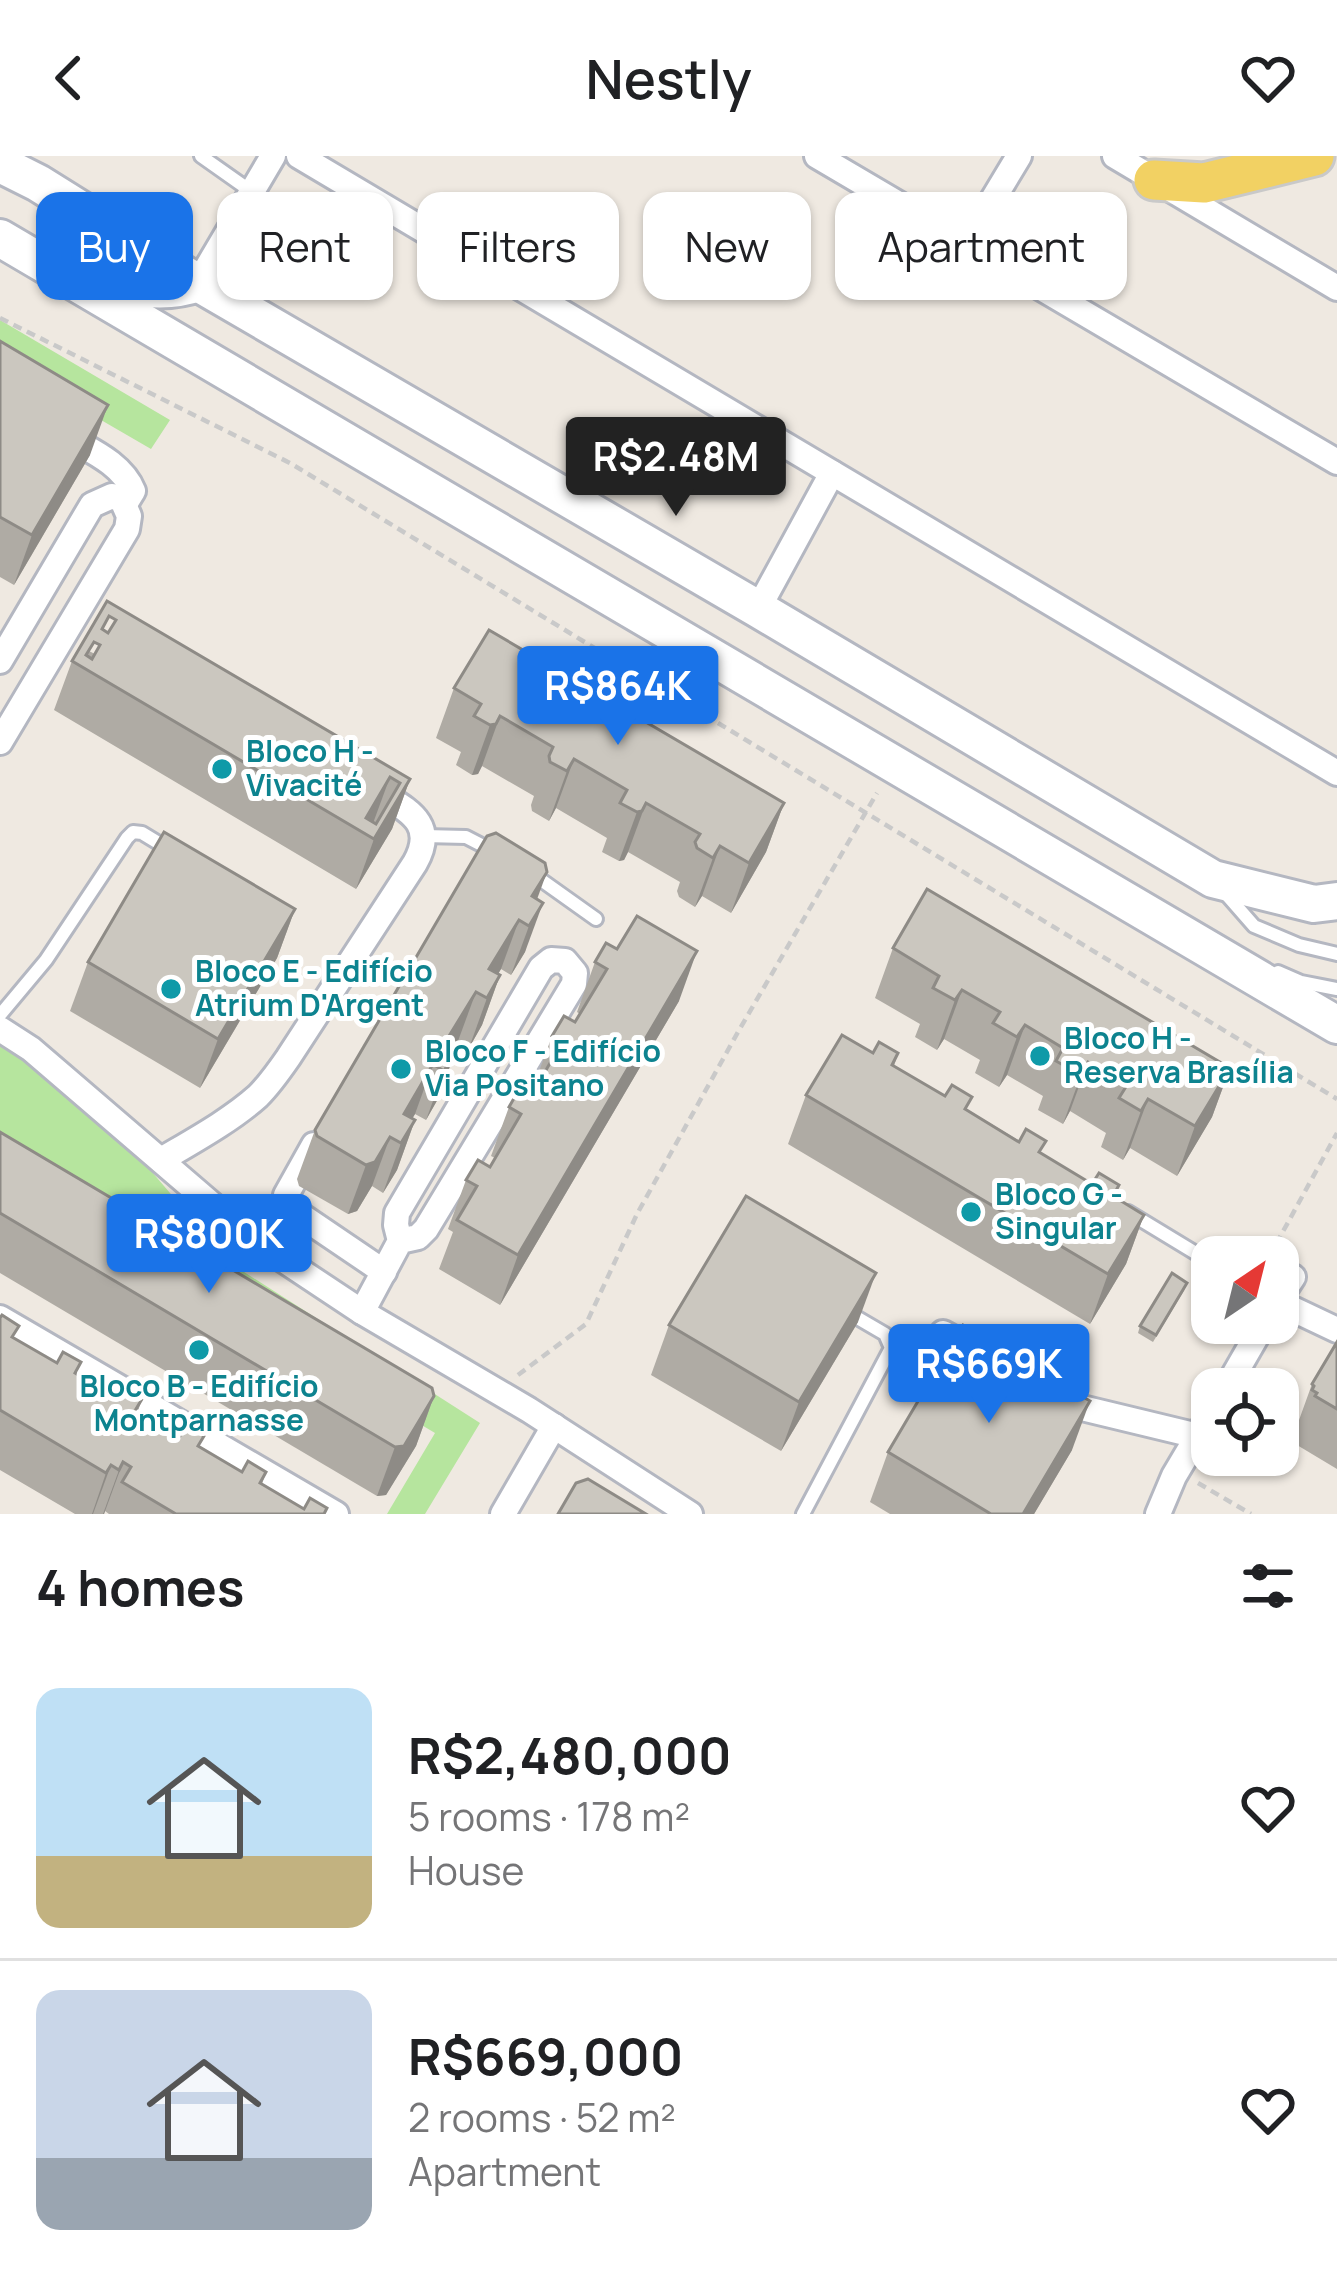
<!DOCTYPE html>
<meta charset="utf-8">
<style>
body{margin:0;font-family:Manrope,sans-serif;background:#f6f6f6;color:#202124;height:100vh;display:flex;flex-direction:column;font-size:45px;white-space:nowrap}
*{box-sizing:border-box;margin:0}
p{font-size:39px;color:#757577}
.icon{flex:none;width:66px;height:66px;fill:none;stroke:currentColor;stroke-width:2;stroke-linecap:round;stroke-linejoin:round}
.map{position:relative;height:1358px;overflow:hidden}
.sheet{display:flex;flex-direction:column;background:#fff;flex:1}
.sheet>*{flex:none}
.banner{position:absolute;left:36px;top:36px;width:1266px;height:108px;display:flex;gap:24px}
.needle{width:78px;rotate:35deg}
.buttons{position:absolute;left:1191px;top:1080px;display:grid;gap:24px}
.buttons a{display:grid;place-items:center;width:108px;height:108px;border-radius:24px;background:#fff;box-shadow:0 3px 9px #0004;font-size:60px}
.price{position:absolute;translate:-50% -102px;padding:0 27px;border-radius:12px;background:#1a73e8;color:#fff;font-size:39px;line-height:78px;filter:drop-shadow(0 3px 6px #0008)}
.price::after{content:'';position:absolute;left:50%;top:72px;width:36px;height:27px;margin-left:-18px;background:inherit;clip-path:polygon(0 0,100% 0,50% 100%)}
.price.on{background:#222;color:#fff}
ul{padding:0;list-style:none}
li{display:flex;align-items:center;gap:36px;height:300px;padding:0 36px}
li+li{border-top:3px solid #e0e0e0}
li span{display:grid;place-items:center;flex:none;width:336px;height:240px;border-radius:24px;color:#555}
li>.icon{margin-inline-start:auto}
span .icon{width:144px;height:144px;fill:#fffc;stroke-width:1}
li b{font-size:51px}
h2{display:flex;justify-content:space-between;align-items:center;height:144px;padding:0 36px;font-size:51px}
.pill{padding:0 42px;border-radius:24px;background:#fff;box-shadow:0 3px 9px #0004;font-size:42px;line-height:108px}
.pill.on{background:#1a73e8;color:#fff}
header{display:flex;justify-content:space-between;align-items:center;height:156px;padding:0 36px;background:#fff;font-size:54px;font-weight:600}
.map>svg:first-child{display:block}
.green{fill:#b6e59e}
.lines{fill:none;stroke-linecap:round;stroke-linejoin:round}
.lane-casing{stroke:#b4b7c1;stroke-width:18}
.street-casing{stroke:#b4b7c1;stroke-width:30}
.secondary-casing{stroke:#b4b7c1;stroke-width:42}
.primary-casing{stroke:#c9c9c9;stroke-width:45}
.path{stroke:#c9c9c9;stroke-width:4.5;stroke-dasharray:9 6;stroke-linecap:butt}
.lane{stroke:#fff;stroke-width:12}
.street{stroke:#fff;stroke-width:24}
.secondary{stroke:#fff;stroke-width:36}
.primary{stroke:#f2d163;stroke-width:39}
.wall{fill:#afaba4;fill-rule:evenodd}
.shaded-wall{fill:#8e8b86}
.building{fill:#cbc7bf;stroke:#8e8b86;stroke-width:3;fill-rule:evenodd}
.culture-dot{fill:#0f9aa8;stroke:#fff;stroke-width:4.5}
.labels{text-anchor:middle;stroke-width:10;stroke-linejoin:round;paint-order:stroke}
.culture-label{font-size:30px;font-weight:bold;fill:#0d838f;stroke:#fff;text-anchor:start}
</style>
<header><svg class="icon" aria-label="back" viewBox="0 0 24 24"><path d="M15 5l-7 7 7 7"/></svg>Nestly<svg class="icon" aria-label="heart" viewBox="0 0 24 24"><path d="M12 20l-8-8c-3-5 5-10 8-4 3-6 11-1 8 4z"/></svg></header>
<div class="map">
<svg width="1337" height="1358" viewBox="0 0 1337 1358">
<rect width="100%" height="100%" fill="#efe9e1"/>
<g class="green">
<path d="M0 164 170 264 151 293 20 217 0 227Z"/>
<path d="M0 867 33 887 152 1016 230 1107 480 1267 425 1358H387L435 1277 0 1018Z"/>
</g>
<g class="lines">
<g class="lane-casing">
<g id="lane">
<path d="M201 0 252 36"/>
<path d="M424 680 466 681 497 697"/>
<path d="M530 716 596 763"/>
<path d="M1226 738 1254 770 1299 789 1337 798"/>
<path d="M1278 816 1301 826 1337 833"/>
<path d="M0 859 46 804 127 682 133 676 142 677 170 694"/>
<path d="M1128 1056 1212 1107"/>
<path d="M803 1358 891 1192 885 1178 849 1157"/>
</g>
</g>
<g class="street-casing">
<g id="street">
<path d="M299 0 1337 617"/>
<path d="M817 0 1337 306"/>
<path d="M1115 0 1337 132"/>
<path d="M966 88 1019 0"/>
<path d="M198 127 273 0"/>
<path d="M64 279C89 294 122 307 133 335L125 348"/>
<path d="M758 453 832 317"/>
<path d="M0 505 92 349 112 340 122 344 129 360 127 373 0 586"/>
<path d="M0 873 31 893 252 1083 362 1156 529 1254 690 1358"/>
<path d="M314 989 286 1039 297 1057 384 1116"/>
<path d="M161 1004C193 985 230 965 258 940 269 929 279 915 288 902L415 707C438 666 406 654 376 634"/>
<path d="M1278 1144 1293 1121"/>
<path d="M1278 1146 1337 1174"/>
<path d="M362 1156 400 1085 396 1069 397 1057 541 812 551 804 565 805 575 817 574 828 426 1073 418 1081 400 1085"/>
<path d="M0 1162 336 1358"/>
<path d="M943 1177 983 1199"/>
<path d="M1226 1233 1264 1167"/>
<path d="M1062 1241 1082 1252 1198 1280"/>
<path d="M503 1358 554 1270"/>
<path d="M1158 1358 1174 1320 1212 1256"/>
</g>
</g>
<g class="secondary-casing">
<g id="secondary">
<path d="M0 8 38 27 198 127 758 453 1213 723 1314 748 1337 745"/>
<path d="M0 82 1337 869"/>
<path d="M91 120C126 131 162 140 198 127"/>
</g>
</g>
<g class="primary-casing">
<path id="primary" d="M1154 24 1204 27 1314 0"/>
</g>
<g class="path">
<path d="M0 162 290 307 1337 943"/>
<path d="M1269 1101 1337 977"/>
<path d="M518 1219 586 1168 637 1058 738 876 877 637"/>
<path d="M1198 1327 1251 1358"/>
</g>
<use href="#lane" class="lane"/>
<use href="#street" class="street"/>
<use href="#secondary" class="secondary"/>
<use href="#primary" class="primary"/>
</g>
<g class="wall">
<path d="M0 185 90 299 14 429 0 421Z"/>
<path d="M107 445 410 623 392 673 356 733 54 554 72 505ZM109 460 116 464 108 477 102 473ZM94 486 100 489 95 498 89 495Z"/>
<path d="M454 532 784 647 766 696 731 757 702 740 695 751 679 741 677 735 680 726 628 696 624 704 619 705 602 696 607 682 556 652 549 665 532 655 531 649 534 640 482 610 478 618 472 619 456 609 461 596 436 582Z"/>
<path d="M537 743 525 796 511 819 501 813 498 818 500 819 482 869 469 892 458 885 455 890 439 941 426 964 415 958 412 963 415 964 397 1014 383 1037 372 1030 357 1055 348 1058 299 1030 297 1023 315 974Z"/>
<path d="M295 753 277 802 200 932 70 855 88 806Z"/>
<path d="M893 792 1230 912 1212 961 1177 1020 1130 992 1123 1004 1101 991 1106 977 1070 955 1063 968 1038 954 1043 940 1007 919 999 931 975 917 980 904 944 883 937 894 915 881 920 868 875 842Z"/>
<path d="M595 806 679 845 500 1149 439 1113 453 1076 448 1073 466 1024 490 1011 495 1002 491 1000 509 951 533 937 536 931 534 929 552 880 575 866 580 858 577 856Z"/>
<path d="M873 897H898L894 910 1144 1059 1126 1108 1090 1168 788 988 806 939Z"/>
<path d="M0 976 434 1240 416 1290 386 1339 377 1340 0 1117Z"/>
<path d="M1185 1133 1153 1186 1138 1177 1140 1170Z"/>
<path d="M0 1162 14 1182 119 1244 142 1243 138 1255 242 1316H266L262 1328 304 1353 325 1358H109L105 1355 104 1358H75L0 1314Z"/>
<path d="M858 1166 781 1295 651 1219 669 1169Z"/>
<path d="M1337 1186V1313L1297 1289 1298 1286 1294 1284 1296 1279 1294 1278 1312 1228Z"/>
<path d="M1072 1294 1034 1358H890L870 1346 888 1296Z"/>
</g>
<g class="shaded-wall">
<path d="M108 249 90 299 14 429 32 379Z"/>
<path d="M500 560 482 610 478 618 472 619 490 569Z"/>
<path d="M574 603 556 652 549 665 567 615Z"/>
<path d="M390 621 372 670 366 662Z"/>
<path d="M410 623 392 673 356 733 374 683Z"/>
<path d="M646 647 628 696 624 704 619 705 637 656Z"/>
<path d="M784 647 766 696 731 757 749 707Z"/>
<path d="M720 690 702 740 695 751 713 702Z"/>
<path d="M547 716 529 765 532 740Z"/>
<path d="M543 747 525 796 511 819 529 770Z"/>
<path d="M295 753 277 802 200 932 218 883Z"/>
<path d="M519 764 501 813 484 841 489 813Z"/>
<path d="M697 795 679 845 500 1149 518 1099Z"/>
<path d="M500 819 482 869 469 892 487 842Z"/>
<path d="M962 834 944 883 937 894 955 844Z"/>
<path d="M476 836 458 885 441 913 446 885Z"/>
<path d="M1025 869 1007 919 999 931 1017 881Z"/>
<path d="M457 891 439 941 426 964 444 915Z"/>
<path d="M1088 906 1070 955 1063 968 1081 919Z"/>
<path d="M433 908 415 958 398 985 404 958Z"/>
<path d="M1230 912 1212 961 1177 1020 1195 970Z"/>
<path d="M1148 943 1130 992 1123 1004 1141 955Z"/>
<path d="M415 964 397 1014 383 1037 401 987Z"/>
<path d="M390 981 372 1030 357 1055 348 1058 366 1009Z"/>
<path d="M1144 1059 1126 1108 1090 1168 1108 1118Z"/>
<path d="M876 1117 858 1166 781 1295 799 1246Z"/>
<path d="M434 1240 416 1290 386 1339 377 1340 395 1291Z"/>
<path d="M1090 1245 1072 1294 1034 1358H1023Z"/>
<path d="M123 1306 104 1358H103L119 1314Z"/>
<path d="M111 1309 93 1358H92L106 1317Z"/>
</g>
<g class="building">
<path d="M0 185 108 249 32 379 0 361Z"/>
<path d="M107 445 410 623 374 683 72 505ZM109 460 116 464 108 477 102 473ZM94 486 100 489 92 503 86 499ZM390 621 400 627 376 668 366 662Z"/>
<path d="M489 474 784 647 749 707 720 690 713 702 697 692 695 686 700 678 646 647 642 655 637 656 620 647 627 634 574 603 567 615 550 606 549 600 553 591 500 560 496 568 490 569 474 560 481 548 454 532Z"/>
<path d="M164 676 295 753 218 883 88 806Z"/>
<path d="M496 677 545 707 547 716 532 740 543 747 529 770 519 764 489 813 500 819 487 842 476 836 446 885 457 891 444 915 433 908 404 958 415 964 401 987 390 981 375 1006 366 1009 317 980 315 974 487 680Z"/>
<path d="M927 733 1230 912 1195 970 1148 943 1141 955 1119 942 1127 929 1088 906 1081 919 1056 905 1063 892 1025 869 1017 881 993 867 1000 856 962 834 955 844 933 832 939 820 893 792Z"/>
<path d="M637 760 697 795 518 1099 457 1064 477 1030 466 1024 478 1004 490 1011 521 958 509 951 521 930 533 937 562 886 552 880 564 860 575 866 607 813 595 806 606 787 617 793Z"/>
<path d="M842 879 873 897 879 886 898 897 892 909 945 940 952 929 972 941 965 953 1019 986 1026 973 1046 985 1039 996 1092 1028 1099 1017 1119 1029 1113 1040 1144 1059 1108 1118 806 939Z"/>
<path d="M0 976 432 1232 434 1240 404 1290 395 1291 0 1057Z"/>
<path d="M746 1040 876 1117 799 1246 669 1169Z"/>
<path d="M1172 1117 1187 1127 1156 1179 1140 1170Z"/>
<path d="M2 1159 19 1170 12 1181 57 1207 63 1196 81 1206 75 1217 119 1244 125 1232 142 1243 136 1253 180 1280 186 1269 204 1280 198 1290 242 1316 248 1305 266 1316 260 1327 304 1353 310 1342 327 1352 324 1358H176L122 1326 131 1311 123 1306 119 1314 111 1309 106 1317 0 1254V1162Z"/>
<path d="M963 1169 1090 1245 1023 1358H991L888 1296Z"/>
<path d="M1337 1186V1253L1315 1240 1317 1237 1312 1234 1314 1230 1312 1228Z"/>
<path d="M588 1323 646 1358H558L576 1327Z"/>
</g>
<g class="culture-dot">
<circle cx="222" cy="613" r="12"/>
<circle cx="171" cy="833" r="12"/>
<circle cx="1040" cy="900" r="12"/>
<circle cx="401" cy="913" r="12"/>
<circle cx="971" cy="1056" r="12"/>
<circle cx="199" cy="1194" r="12"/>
</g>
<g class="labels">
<g class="culture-label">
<text x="246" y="606">Bloco H -<tspan x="246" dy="34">Vivacité</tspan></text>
<text x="195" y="826">Bloco E - Edifício<tspan x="195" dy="34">Atrium D'Argent</tspan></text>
<text x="1064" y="893">Bloco H -<tspan x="1064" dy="34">Reserva Brasília</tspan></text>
<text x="425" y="906">Bloco F - Edifício<tspan x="425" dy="34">Via Positano</tspan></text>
<text x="995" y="1049">Bloco G -<tspan x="995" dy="34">Singular</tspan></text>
<text x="199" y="1241" text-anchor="middle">Bloco B - Edifício<tspan x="199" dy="34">Montparnasse</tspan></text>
</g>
</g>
</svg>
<div class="buttons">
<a><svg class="needle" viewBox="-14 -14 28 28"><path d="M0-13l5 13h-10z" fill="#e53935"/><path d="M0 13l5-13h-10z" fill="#757577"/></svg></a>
<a><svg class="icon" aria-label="locate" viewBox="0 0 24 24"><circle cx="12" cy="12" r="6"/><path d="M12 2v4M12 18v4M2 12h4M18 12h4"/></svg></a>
</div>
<b class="price on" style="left:676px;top:363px">R$2.48M</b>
<b class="price" style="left:618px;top:592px">R$864K</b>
<b class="price" style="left:209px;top:1140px">R$800K</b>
<b class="price" style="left:989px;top:1270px">R$669K</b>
<div class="banner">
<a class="pill on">Buy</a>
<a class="pill">Rent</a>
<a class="pill">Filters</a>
<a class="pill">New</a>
<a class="pill">Apartment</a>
</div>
</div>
<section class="sheet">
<h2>4 homes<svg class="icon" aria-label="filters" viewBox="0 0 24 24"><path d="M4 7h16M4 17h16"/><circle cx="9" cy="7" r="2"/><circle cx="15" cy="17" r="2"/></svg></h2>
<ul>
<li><span style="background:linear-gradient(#bfe0f5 70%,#c2b280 0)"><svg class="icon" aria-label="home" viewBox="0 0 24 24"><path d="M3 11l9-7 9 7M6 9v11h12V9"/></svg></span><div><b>R$2,480,000</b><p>5 rooms · 178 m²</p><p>House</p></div><svg class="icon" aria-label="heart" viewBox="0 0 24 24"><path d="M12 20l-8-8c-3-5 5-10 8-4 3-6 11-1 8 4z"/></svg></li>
<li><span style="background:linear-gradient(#c9d6e8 70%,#9aa5b1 0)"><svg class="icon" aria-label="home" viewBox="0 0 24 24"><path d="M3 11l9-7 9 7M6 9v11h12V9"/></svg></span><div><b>R$669,000</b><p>2 rooms · 52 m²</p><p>Apartment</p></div><svg class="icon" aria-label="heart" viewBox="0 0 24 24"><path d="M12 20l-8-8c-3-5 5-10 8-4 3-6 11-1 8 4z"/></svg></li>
</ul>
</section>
